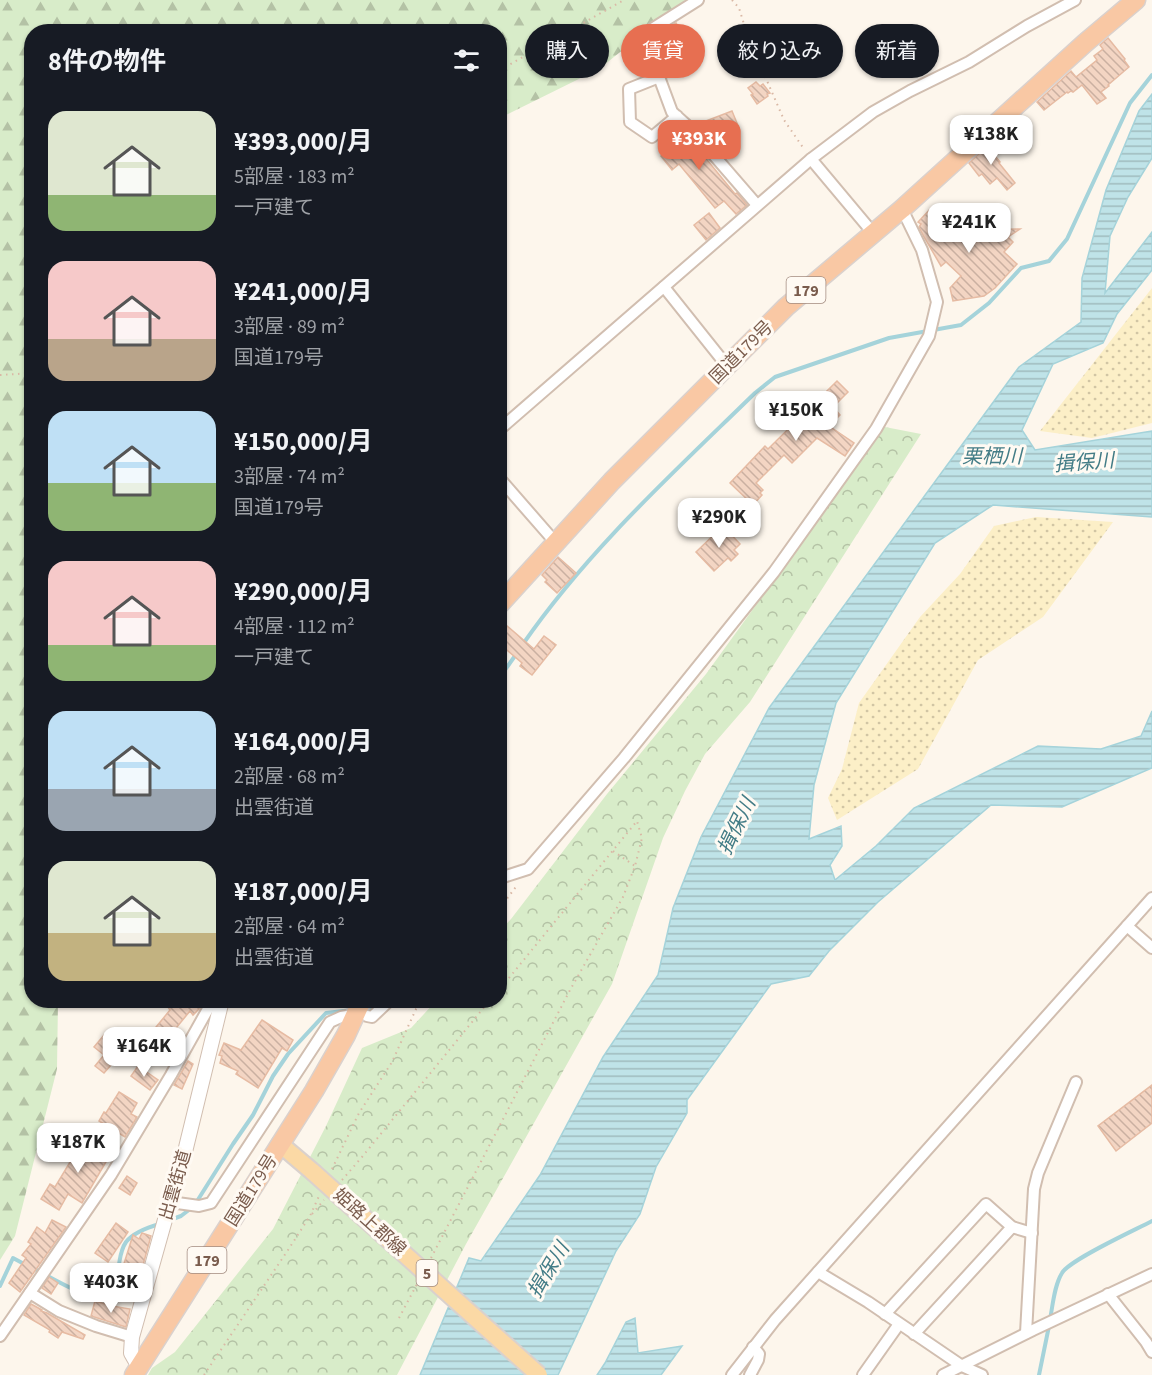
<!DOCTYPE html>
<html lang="ja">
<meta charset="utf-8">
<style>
body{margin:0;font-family:"Source Sans 3","Noto Sans JP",sans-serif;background:#20242c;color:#f1f3f6;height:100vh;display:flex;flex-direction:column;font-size:22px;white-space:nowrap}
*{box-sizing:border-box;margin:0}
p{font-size:20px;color:#9ea1a6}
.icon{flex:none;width:33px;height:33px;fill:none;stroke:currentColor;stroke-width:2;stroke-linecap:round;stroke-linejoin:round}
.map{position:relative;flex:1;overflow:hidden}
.panel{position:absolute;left:24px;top:24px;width:483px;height:984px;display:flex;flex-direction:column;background:#171b24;border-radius:24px;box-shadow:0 2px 4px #0004}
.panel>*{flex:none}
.banner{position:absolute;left:525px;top:24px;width:537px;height:54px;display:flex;gap:12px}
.price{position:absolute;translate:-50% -51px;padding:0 14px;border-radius:12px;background:#fff;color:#222;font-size:20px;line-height:39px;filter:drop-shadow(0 2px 3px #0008)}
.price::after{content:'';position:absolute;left:50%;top:36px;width:18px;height:14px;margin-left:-9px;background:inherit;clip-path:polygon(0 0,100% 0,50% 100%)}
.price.active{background:#e76f51;color:#fff}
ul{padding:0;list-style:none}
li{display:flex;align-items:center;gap:18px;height:150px;padding:0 24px}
li span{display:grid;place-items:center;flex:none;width:168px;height:120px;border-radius:18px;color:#555}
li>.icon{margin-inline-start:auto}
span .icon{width:72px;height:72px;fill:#fffc;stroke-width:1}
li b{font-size:26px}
h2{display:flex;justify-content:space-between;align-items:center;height:72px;padding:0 24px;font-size:26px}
.pill{padding:0 21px;border-radius:27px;background:#171b24;box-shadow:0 2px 4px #0004;font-size:21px;line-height:54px}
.pill.active{background:#e76f51;color:#fff}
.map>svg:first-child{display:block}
.forest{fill:url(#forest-firs)}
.sand{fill:url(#sand-dots)}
.park{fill:url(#park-crowns)}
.water{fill:url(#water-rules);stroke:#a5d3da;stroke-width:1.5}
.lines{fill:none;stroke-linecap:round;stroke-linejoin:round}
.stream{stroke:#a5d3da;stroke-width:4}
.building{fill:url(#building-back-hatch);stroke:#e6bba3;stroke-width:1.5}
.minor-casing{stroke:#d1beb0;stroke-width:14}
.tertiary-casing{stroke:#d1beb0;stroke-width:16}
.primary-casing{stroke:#dad1cd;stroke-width:20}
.trunk-casing{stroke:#dad1cd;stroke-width:21}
.path{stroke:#d9b8a5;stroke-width:2;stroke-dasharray:1.5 4.5;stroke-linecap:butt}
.minor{stroke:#fff;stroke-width:10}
.tertiary{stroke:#fff;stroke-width:14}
.primary{stroke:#fbd9a5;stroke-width:16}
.trunk{stroke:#f9c8a4;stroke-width:18}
.primary-bridge-casing{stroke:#dad1cd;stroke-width:20;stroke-linecap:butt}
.primary-bridge{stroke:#fbd9a5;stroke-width:16}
.labels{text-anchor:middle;stroke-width:6;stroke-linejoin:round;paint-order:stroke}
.shield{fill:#fffaf3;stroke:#a28b7f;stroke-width:1.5}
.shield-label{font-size:16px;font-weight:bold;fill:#7a5c4d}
.street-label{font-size:18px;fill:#7a5c4d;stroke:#fffaf3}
.water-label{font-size:20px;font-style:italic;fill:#437c86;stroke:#fffaf3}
</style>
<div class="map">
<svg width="1152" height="1375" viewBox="0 0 1152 1375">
<defs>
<pattern id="forest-firs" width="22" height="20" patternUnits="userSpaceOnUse" patternTransform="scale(1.5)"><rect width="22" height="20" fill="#d8ecc9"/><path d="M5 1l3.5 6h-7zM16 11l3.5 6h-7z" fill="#b4c2a5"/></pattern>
<pattern id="sand-dots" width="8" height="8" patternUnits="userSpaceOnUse" patternTransform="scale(1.5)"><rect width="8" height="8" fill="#fcefc7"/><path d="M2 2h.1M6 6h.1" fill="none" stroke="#d1c5a4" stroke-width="1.8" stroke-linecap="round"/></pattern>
<pattern id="park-crowns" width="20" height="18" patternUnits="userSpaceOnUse" patternTransform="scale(1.5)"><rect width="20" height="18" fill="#d8ecc9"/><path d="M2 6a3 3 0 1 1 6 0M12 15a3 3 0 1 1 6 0" fill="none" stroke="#b4c2a5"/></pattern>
<pattern id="water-rules" width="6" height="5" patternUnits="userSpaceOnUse" patternTransform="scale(1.5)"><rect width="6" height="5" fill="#bfe3e8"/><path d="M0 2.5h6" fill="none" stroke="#a0bbbe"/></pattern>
<pattern id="building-back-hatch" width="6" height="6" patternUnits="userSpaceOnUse" patternTransform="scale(1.5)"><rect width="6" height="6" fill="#f3d5c3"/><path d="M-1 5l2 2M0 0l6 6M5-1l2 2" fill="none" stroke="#cab0a1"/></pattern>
</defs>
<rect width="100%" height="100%" fill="#fdf6ec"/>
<path class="forest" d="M0 0H685L599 69 500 118V32H32V1000L58 1001 57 1069 15 1236 0 1260Z"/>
<g class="sand">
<path d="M1152 288V423L1092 438 1040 431Z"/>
<path d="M1036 517 1113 522 1043 617 978 660 918 769 837 820 828 798 842 769 859 703 920 617 960 574 994 526Z"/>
</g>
<path class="park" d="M885 427 921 434 750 702 705 754 685 791 663 838 612 984 466 1244 397 1375H148L152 1368 175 1352 273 1229 326 1126 362 1048 411 1028 436 1001 500 1000V931L511 919 607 794 706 674Z"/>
<g class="water">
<path d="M1152 94V158L1128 197 1110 236 1105 293 1152 232V270L1117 314 1103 343 1053 364 1022 430 1035 450 1152 431V517L993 505 935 543 836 703 814 785 809 839 841 826 842 846 830 865 835 880 876 846 914 808 1038 746 1101 749 1141 736 1152 711V768L1062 807 991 805 878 902 829 951 809 976 771 984 687 1100V1113L656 1167 640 1214 616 1251 558 1375H420L469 1258 481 1261 540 1175 603 1057 658 975 673 908 701 837 769 708 1019 367 1081 322 1082 278 1106 190 1139 111Z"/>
<path d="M635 1318 638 1353 682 1346 661 1375H597L605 1363 626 1322Z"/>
</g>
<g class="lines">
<g class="stream">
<path d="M523 644C588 550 673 473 755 393L775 377 889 338 961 325 989 303 1021 268 1049 261 1067 239 1130 103 1152 75"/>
<path d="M500 677 517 653"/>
<path d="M365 1008 374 1007 379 1000"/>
<path d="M167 1221 181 1216 194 1206 233 1144 253 1115 273 1076 288 1054 326 1013 352 1010"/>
<path d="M33 1268C52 1278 95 1305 116 1299 118 1284 117 1255 126 1242 134 1232 149 1227 160 1224"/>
<path d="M0 1286 13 1258 26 1265"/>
<path d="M1050 1319C1053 1305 1054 1286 1062 1273 1069 1260 1135 1230 1152 1221"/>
<path d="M1039 1375 1049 1326"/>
</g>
</g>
<g class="building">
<path d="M676 23 688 43 674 51 662 31Z"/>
<path d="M1108 38 1125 59 1124 60 1129 67 1108 85 1109 86 1101 92 1106 98 1097 104 1082 85 1073 92 1071 91 1068 93 1067 92 1044 110 1037 102 1071 71 1076 77 1097 60 1094 56 1103 49 1100 45Z"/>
<path d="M756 82 760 86 763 84 770 93 767 94 768 96 757 104 751 95 753 94 748 88Z"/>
<path d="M732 111 739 128 722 135 730 154 725 156 715 145 706 121Z"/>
<path d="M676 127 701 159 704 156 735 194 737 193 747 205 736 214 724 201 715 208 679 164 672 170 661 156 667 151 659 141Z"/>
<path d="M993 141 1001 151 995 156 1000 162 999 163 1015 183 1007 190 997 178 990 184 982 174 979 176 969 163Z"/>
<path d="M937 206 970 237 975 230 1020 229 1008 237 1013 242 1004 252 1017 264 995 288 984 296 953 301 950 288 961 276 946 262 941 266 924 237 919 227 921 224 918 222 932 207 934 209Z"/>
<path d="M709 213 720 228 706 240 694 225Z"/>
<path d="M837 381 848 392 833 407 840 415 829 426 854 443 845 456 817 438 792 463 784 455 756 483 763 490 760 493 762 495 753 505 730 483 765 446 768 449Z"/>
<path d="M723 526 740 544 734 550 738 554 731 561 728 558 714 571 696 552Z"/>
<path d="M558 557 576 573 557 593 545 582 547 580 542 575Z"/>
<path d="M500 620 534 649 544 636 556 645 532 675 520 666 522 663 500 644Z"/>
<path d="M163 1000H199L196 1004 200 1008 193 1015 190 1011 163 1044 175 1052 170 1062 156 1053 148 1063 142 1059 157 1036 152 1032 170 1010Z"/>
<path d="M262 1020 293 1040 287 1051 282 1048 258 1088 236 1074 238 1071 220 1063 222 1056 219 1055 224 1043 241 1050Z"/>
<path d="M104 1035 112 1043 109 1046 119 1056 104 1073 95 1066 104 1055 94 1047Z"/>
<path d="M188 1061 193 1064 182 1089 174 1085Z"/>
<path d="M138 1066 158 1080 150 1090 131 1076Z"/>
<path d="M1152 1085V1123L1116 1151 1098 1126Z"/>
<path d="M119 1092 137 1103 131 1114 137 1117 125 1137 99 1121 104 1112 106 1113Z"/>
<path d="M78 1135 110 1155 82 1203 68 1194 59 1210 41 1199 50 1184 55 1187 78 1149 71 1145Z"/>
<path d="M127 1176 137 1183 130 1195 119 1188Z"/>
<path d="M52 1220 66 1227 20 1292 9 1283 26 1258 22 1255 31 1244 28 1242 37 1227 45 1233Z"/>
<path d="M116 1223 128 1232 108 1262 95 1253Z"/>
<path d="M142 1233 151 1236 140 1276 122 1270 133 1235 139 1239Z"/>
<path d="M49 1277 58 1283 51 1294 42 1288Z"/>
<path d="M95 1301 112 1306 130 1309 126 1327 91 1316Z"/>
<path d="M31 1304 42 1310 41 1311 47 1313 85 1335 83 1339 62 1332 58 1338 49 1332 50 1330 24 1315Z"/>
</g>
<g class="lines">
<g class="minor-casing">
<g id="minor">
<path d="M659 77 668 67 652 29 698 0"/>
<path d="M677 116 652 137 630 122 629 89 659 77 672 112 692 130 757 205"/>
<path d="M811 159 873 233"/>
<path d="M664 287 727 366"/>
<path d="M500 429 811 159 873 112 910 91 969 62 1027 26 1075 0"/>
<path d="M500 479 555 542"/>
<path d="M500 878 528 869 624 758 774 572 876 429 929 336 937 302 922 250 902 209"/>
<path d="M1127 926 1152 948"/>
<path d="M367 1016 372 1017 390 1000"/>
<path d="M170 1202 199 1206 211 1203 330 1022 341 1017 347 1016"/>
<path d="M818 1272 868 1302 962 1366 982 1375"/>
<path d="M30 1293 59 1311 96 1326 132 1337"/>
<path d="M1108 1294 1146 1342 1152 1352"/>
<path d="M885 1314 986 1204 1012 1227 1032 1233"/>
<path d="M1026 1333 1034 1189 1038 1173 1076 1082"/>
<path d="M914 1334 1012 1227"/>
<path d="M0 1336 111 1175 171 1075 213 1000"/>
<path d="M732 1375 775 1320 1152 898"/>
<path d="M750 1375 758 1360 759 1354 753 1347"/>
<path d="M863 1375 899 1324"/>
<path d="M943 1375 1033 1330 1152 1274"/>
</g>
</g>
<g class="tertiary-casing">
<path id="tertiary" d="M139 1367 131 1353 132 1337 170 1202 183 1160 222 1000"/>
</g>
<g class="primary-casing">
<path id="primary" d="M280 1144 313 1172"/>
</g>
<g class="trunk-casing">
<g id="trunk">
<path d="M500 604 612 481 786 307 902 209 1085 43 1136 0"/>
<path d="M134 1375 314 1091 346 1035 362 1000"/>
</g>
</g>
<g class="path">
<path d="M732 0 739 8 748 37 784 120 804 149"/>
<path d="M500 70 624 0"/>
<path d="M0 375 32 373"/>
<path d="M613 851 635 866"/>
<path d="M500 908 518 884"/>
<path d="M332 1169 359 1113 392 1062 416 1009 423 1000"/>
<path d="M342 1180 362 1157 490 1000"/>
<path d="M312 1214 324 1200"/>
<path d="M431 1258 570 990 623 897 635 866 642 838 637 821 500 989"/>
<path d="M399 1318 417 1284"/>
<path d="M204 1375 288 1250 310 1216 319 1196"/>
</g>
<use href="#minor" class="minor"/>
<use href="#tertiary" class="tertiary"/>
<use href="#primary" class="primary"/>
<use href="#trunk" class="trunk"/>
<g class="primary-bridge-casing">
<path id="primary-bridge" d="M313 1172 539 1375"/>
</g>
<use href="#primary-bridge" class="primary-bridge"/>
</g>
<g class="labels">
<g class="shield">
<rect x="786.5" y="277" width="39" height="26" rx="4.5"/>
<rect x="187.5" y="1247" width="39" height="26" rx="4.5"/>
<rect x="416.5" y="1260" width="21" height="26" rx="4.5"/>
</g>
<g class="shield-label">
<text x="806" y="296">179</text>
<text x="207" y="1266">179</text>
<text x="427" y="1279">5</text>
</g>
<g class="street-label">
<text transform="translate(741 352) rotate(-45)" y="6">国道179号</text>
<text transform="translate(175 1185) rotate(-74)" y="6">出雲街道</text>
<text transform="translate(251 1190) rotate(-58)" y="6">国道179号</text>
<text transform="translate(370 1222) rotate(42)" y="6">姫路上郡線</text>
</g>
<g class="water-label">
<text x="992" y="463">栗栖川</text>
<text transform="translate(1084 462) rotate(-4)" y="7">揖保川</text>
<text transform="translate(736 826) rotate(-64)" y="7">揖保川</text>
<text transform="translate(548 1270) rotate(-59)" y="7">揖保川</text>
</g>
</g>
</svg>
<b class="price" style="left:991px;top:166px">¥138K</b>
<b class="price active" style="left:699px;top:171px">¥393K</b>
<b class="price" style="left:969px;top:254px">¥241K</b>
<b class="price" style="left:796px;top:442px">¥150K</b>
<b class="price" style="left:719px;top:549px">¥290K</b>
<b class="price" style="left:144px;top:1078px">¥164K</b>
<b class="price" style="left:78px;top:1174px">¥187K</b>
<b class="price" style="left:111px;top:1314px">¥403K</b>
<div class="banner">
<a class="pill">購入</a>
<a class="pill active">賃貸</a>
<a class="pill">絞り込み</a>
<a class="pill">新着</a>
</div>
<section class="panel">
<h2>8件の物件<svg class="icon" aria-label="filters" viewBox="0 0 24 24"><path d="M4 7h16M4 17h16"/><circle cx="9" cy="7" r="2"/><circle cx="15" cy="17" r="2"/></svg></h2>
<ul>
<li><span style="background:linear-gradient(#dfe7d0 70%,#8fb573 0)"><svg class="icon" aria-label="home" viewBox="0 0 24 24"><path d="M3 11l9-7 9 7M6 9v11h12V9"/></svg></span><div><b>¥393,000/月</b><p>5部屋 · 183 m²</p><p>一戸建て</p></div></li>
<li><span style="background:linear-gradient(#f6c9c9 65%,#b9a48a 0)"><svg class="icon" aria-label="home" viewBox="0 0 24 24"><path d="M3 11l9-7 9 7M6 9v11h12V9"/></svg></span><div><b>¥241,000/月</b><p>3部屋 · 89 m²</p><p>国道179号</p></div></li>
<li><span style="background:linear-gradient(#bfe0f5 60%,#8fb573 0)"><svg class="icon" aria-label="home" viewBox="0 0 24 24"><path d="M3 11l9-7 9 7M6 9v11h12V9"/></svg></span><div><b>¥150,000/月</b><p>3部屋 · 74 m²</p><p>国道179号</p></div></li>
<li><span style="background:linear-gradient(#f6c9c9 70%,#8fb573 0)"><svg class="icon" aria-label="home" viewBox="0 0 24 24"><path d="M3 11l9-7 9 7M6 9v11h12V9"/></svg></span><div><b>¥290,000/月</b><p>4部屋 · 112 m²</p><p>一戸建て</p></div></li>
<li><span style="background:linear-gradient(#bfe0f5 65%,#9aa5b1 0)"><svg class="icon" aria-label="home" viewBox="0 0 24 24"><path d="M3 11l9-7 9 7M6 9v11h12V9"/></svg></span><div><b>¥164,000/月</b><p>2部屋 · 68 m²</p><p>出雲街道</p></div></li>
<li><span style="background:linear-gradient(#dfe7d0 60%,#c2b280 0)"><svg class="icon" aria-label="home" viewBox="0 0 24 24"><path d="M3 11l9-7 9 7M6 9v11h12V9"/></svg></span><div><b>¥187,000/月</b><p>2部屋 · 64 m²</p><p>出雲街道</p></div></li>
</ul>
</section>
</div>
